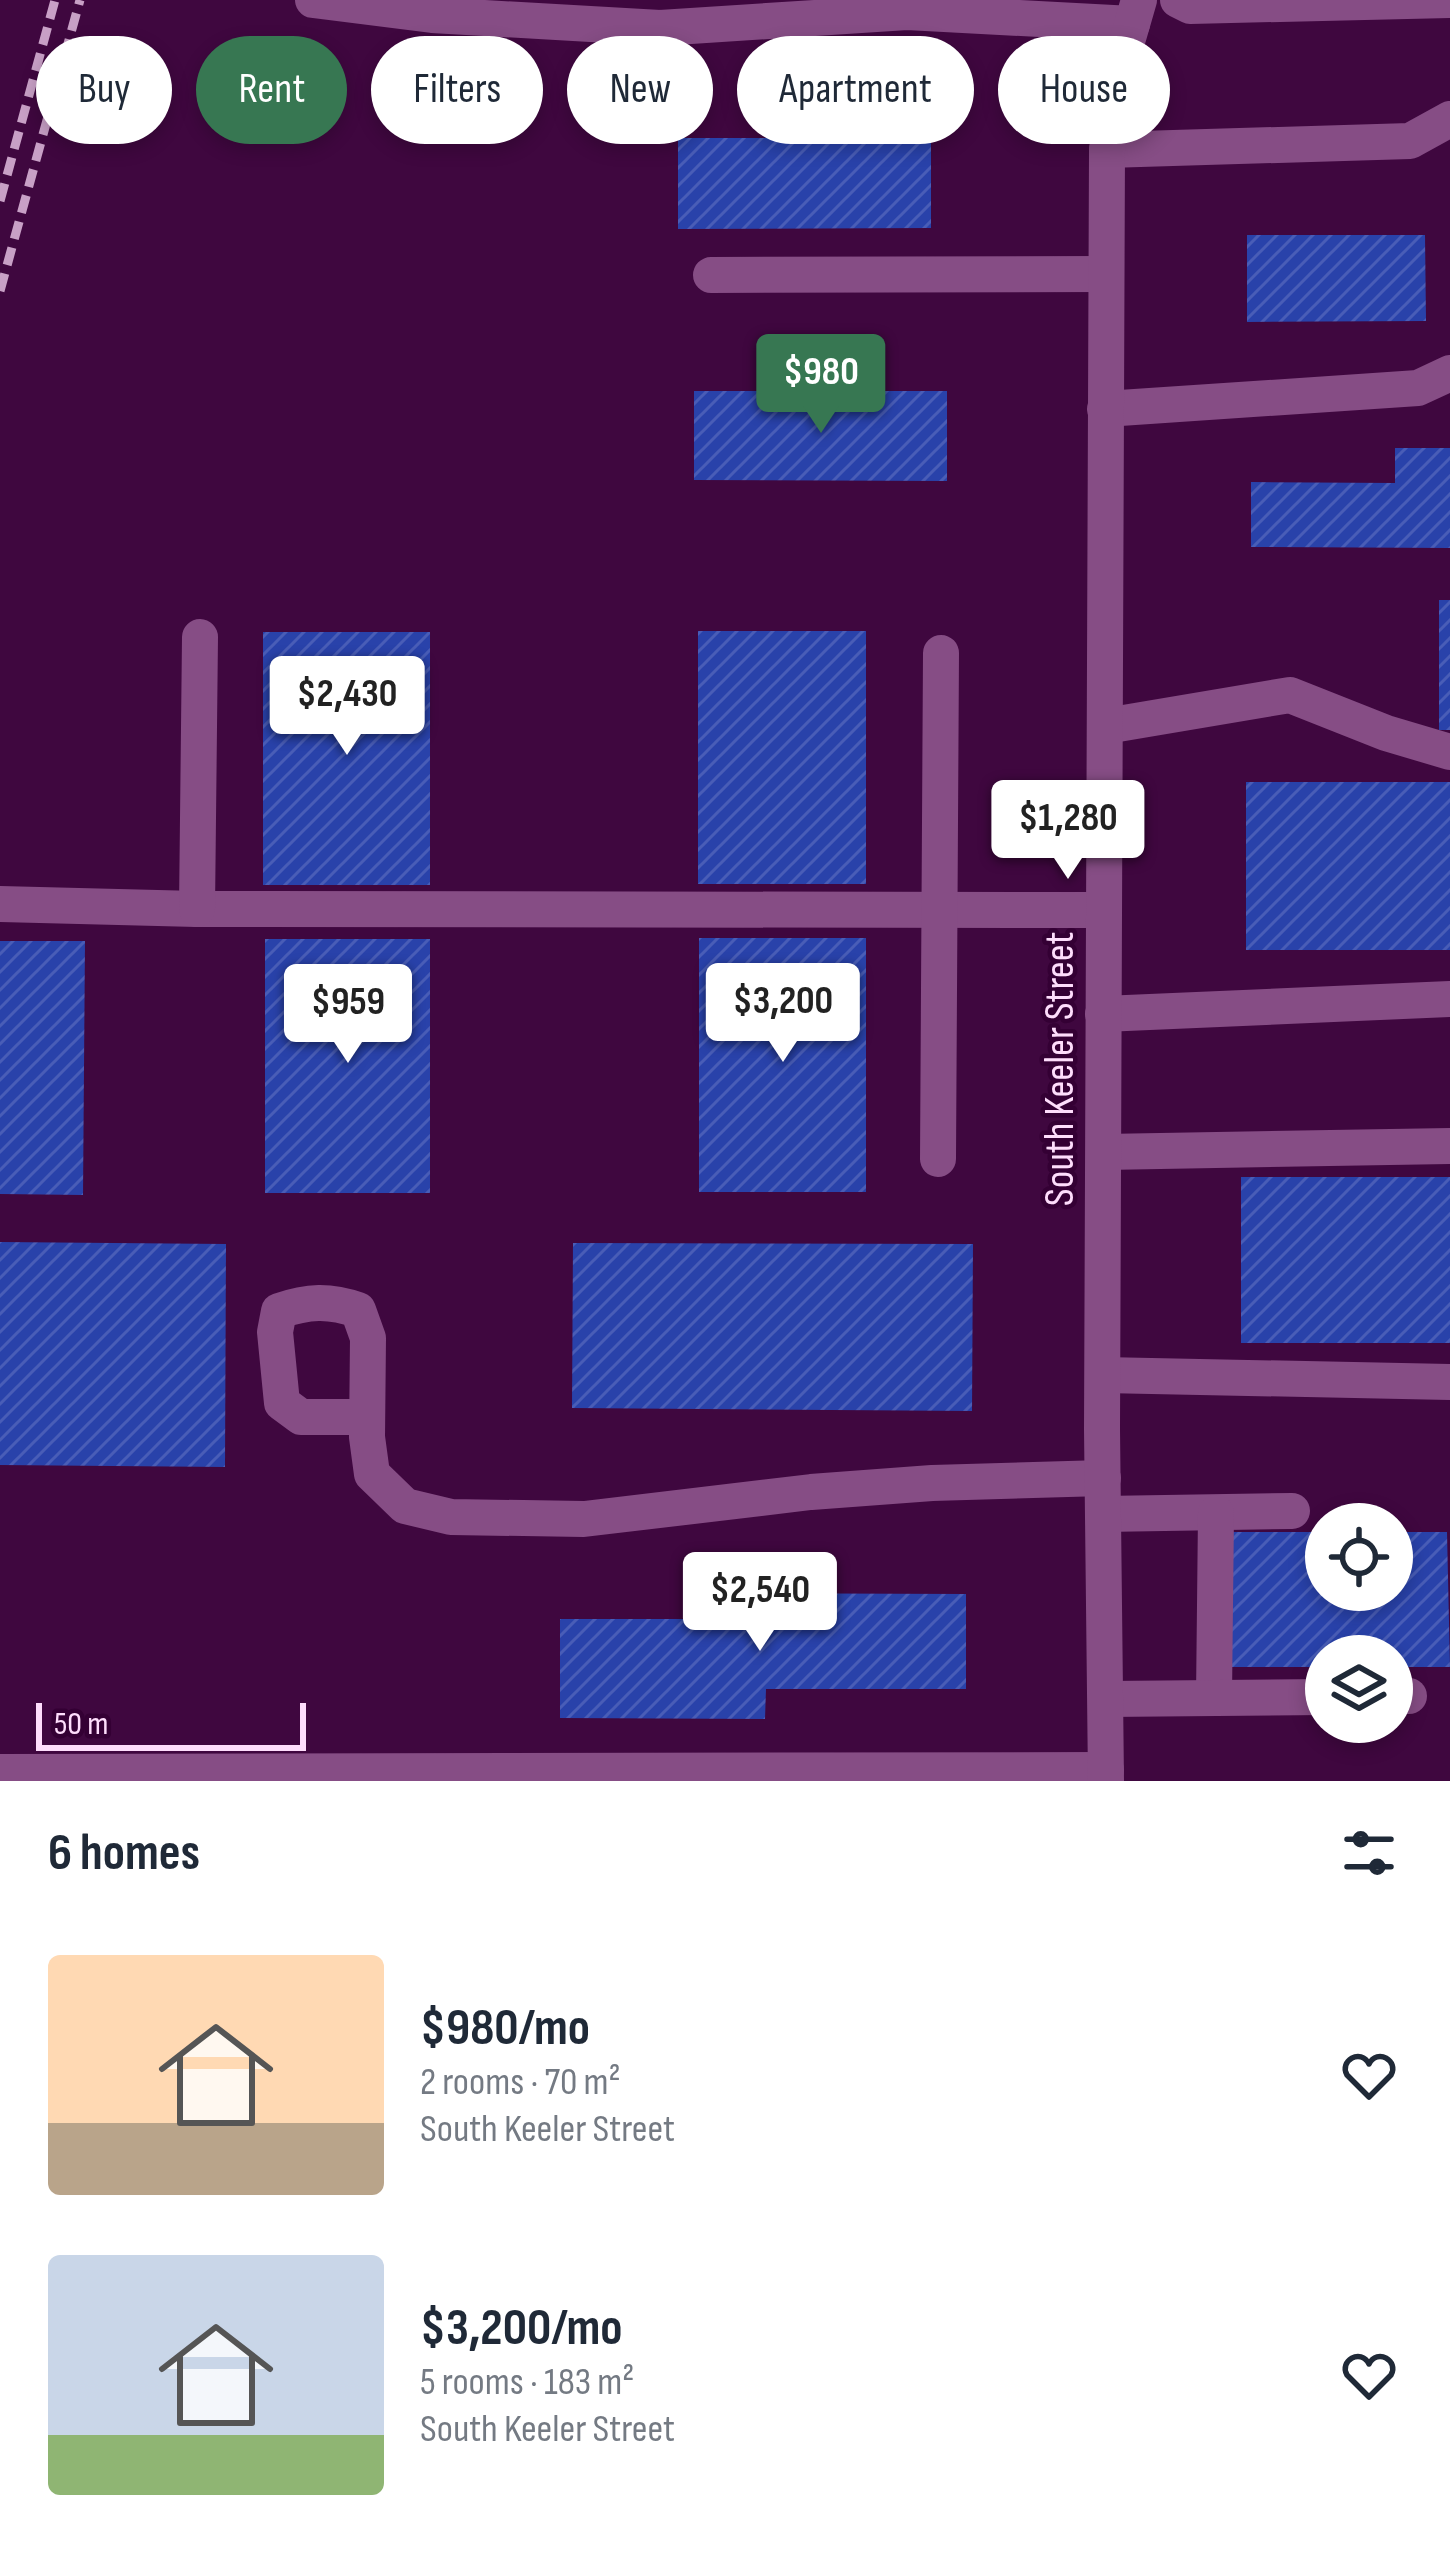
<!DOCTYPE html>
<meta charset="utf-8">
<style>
body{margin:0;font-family:"Sofia Sans Condensed",sans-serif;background:#f6f6f7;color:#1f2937;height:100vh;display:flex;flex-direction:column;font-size:45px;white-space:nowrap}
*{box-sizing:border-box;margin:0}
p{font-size:39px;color:#747a83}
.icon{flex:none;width:66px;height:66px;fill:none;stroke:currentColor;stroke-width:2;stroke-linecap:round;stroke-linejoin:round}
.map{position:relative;height:1781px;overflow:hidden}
.details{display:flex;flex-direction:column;background:#fff;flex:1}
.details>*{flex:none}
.guide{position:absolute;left:36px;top:36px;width:1380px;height:108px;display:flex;gap:24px}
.controls{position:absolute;left:1305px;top:1503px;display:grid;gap:24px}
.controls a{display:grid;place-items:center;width:108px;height:108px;border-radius:50%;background:#fff;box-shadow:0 6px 18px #0003;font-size:60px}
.scale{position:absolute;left:36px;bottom:30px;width:270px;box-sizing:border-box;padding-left:12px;border:6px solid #feddfc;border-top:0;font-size:33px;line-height:42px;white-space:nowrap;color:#feddfc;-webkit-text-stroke:9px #340034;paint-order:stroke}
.price{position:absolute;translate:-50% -102px;padding:0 27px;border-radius:12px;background:#fff;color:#222;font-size:39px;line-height:78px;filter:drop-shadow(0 3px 6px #0008)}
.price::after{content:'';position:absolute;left:50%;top:72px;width:36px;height:27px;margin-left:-18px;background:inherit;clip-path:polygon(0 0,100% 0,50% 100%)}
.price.on{background:#377752;color:#fff}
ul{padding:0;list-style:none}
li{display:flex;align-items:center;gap:36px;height:300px;padding:0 48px}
li span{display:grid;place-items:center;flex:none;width:336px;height:240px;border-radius:12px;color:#555}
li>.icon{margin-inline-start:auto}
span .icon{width:144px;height:144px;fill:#fffc;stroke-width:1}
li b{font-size:51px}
h2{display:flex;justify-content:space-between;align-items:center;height:144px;padding:0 48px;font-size:51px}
.tag{padding:0 42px;border-radius:54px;background:#fff;box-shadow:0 6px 18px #0003;font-size:42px;line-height:108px}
.tag.on{background:#377752;color:#fff}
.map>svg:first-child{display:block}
.building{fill:url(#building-hatch)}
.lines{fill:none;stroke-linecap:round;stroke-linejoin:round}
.minor{stroke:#864d85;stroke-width:36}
.rail{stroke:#c8a0c6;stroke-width:9;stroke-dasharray:18 9;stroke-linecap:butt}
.labels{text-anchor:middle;stroke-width:9;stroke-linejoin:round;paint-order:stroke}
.street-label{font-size:42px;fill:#feddfc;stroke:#340034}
</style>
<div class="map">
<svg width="1450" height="1781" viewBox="0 0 1450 1781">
<defs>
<pattern id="building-hatch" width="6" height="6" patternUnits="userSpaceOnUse" patternTransform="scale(3)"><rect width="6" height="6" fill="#2942aa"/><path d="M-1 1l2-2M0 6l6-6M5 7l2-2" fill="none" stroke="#495db7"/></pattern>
</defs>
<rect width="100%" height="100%" fill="#3f073f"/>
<g class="building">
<path d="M678 138H931V228L678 229Z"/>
<path d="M1247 235H1425L1426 321 1247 322Z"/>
<path d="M694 391H947V481L694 480Z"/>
<path d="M1395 448H1450V548L1251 547V482L1395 483Z"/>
<rect x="1439" y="600" width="11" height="130"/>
<rect x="698" y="631" width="168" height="253"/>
<rect x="263" y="632" width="167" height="253"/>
<rect x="1246" y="782" width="204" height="168"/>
<rect x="699" y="938" width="167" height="254"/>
<rect x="265" y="939" width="165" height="254"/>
<path d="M0 941H85L83 1195 0 1194Z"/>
<rect x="1241" y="1177" width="209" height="166"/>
<path d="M0 1242 226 1244 225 1467 0 1465Z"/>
<path d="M573 1243 973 1244 972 1411 572 1408Z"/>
<path d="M1231 1532H1326V1590H1392V1532H1447L1450 1667H1392V1656H1326V1667H1231Z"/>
<path d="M718 1593 966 1594V1689H766L765 1719 560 1718V1619H718Z"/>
</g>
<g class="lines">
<g class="minor">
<path d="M313 0 432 15 660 28 907 12 1132 24"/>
<path d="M1178 0 1190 6 1450 0"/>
<path d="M1107 150 1410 141 1450 119"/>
<path d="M711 275 1106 274"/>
<path d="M1105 409 1418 388 1450 373"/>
<path d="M1106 726 1290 695 1386 733 1450 752"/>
<path d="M0 904 197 909 1103 910"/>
<path d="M197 909 200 637"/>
<path d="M1103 1014 1450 999"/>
<path d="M1104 1152 1450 1146"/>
<path d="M938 1159 941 653"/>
<path d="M1103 1375 1450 1382"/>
<path d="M367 1417H301L282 1403 275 1332 279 1311C308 1301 329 1300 358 1310L368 1338 367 1437 372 1474 405 1506 451 1517 584 1519 811 1492 932 1483 1103 1478"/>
<path d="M1103 1514 1292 1511"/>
<path d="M1392 1696H1409"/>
<path d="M1214 1698 1216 1513"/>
<path d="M1106 1699 1326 1697"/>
<path d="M0 1772 1106 1770"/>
<path d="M1106 1781 1102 1429 1107 150 1115 83 1139 0"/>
</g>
<g class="rail">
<path d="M0 201 55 0"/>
<path d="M0 291 80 0"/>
</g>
</g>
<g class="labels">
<g class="street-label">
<text transform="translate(1058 1069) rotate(-90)" y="15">South Keeler Street</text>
</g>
</g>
</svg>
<div class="controls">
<a><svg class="icon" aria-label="locate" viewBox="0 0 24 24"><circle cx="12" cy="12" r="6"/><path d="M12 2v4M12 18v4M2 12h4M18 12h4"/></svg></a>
<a><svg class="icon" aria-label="layers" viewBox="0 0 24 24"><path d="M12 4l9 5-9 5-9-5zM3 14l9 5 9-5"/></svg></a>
</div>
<div class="scale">50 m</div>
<b class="price on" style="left:821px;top:436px">$980</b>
<b class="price" style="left:347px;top:758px">$2,430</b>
<b class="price" style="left:1068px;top:882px">$1,280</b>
<b class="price" style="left:783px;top:1065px">$3,200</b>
<b class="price" style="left:348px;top:1066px">$959</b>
<b class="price" style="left:760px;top:1654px">$2,540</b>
<div class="guide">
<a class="tag">Buy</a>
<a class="tag on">Rent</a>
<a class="tag">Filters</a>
<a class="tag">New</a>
<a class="tag">Apartment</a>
<a class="tag">House</a>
</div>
</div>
<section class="details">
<h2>6 homes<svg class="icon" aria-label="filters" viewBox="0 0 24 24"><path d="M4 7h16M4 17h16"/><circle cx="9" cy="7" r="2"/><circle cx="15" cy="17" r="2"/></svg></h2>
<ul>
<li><span style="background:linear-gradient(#ffd9b3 70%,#b9a48a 0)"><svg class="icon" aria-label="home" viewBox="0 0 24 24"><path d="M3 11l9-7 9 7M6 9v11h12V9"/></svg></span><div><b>$980/mo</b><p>2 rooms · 70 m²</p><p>South Keeler Street</p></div><svg class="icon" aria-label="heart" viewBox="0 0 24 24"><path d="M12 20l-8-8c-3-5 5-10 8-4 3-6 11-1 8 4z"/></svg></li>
<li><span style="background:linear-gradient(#c9d6e8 75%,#8fb573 0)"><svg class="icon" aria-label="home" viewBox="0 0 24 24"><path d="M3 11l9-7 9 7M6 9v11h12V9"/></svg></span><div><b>$3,200/mo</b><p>5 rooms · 183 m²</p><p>South Keeler Street</p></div><svg class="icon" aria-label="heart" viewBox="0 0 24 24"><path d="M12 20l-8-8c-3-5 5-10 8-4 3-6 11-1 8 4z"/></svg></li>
</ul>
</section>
